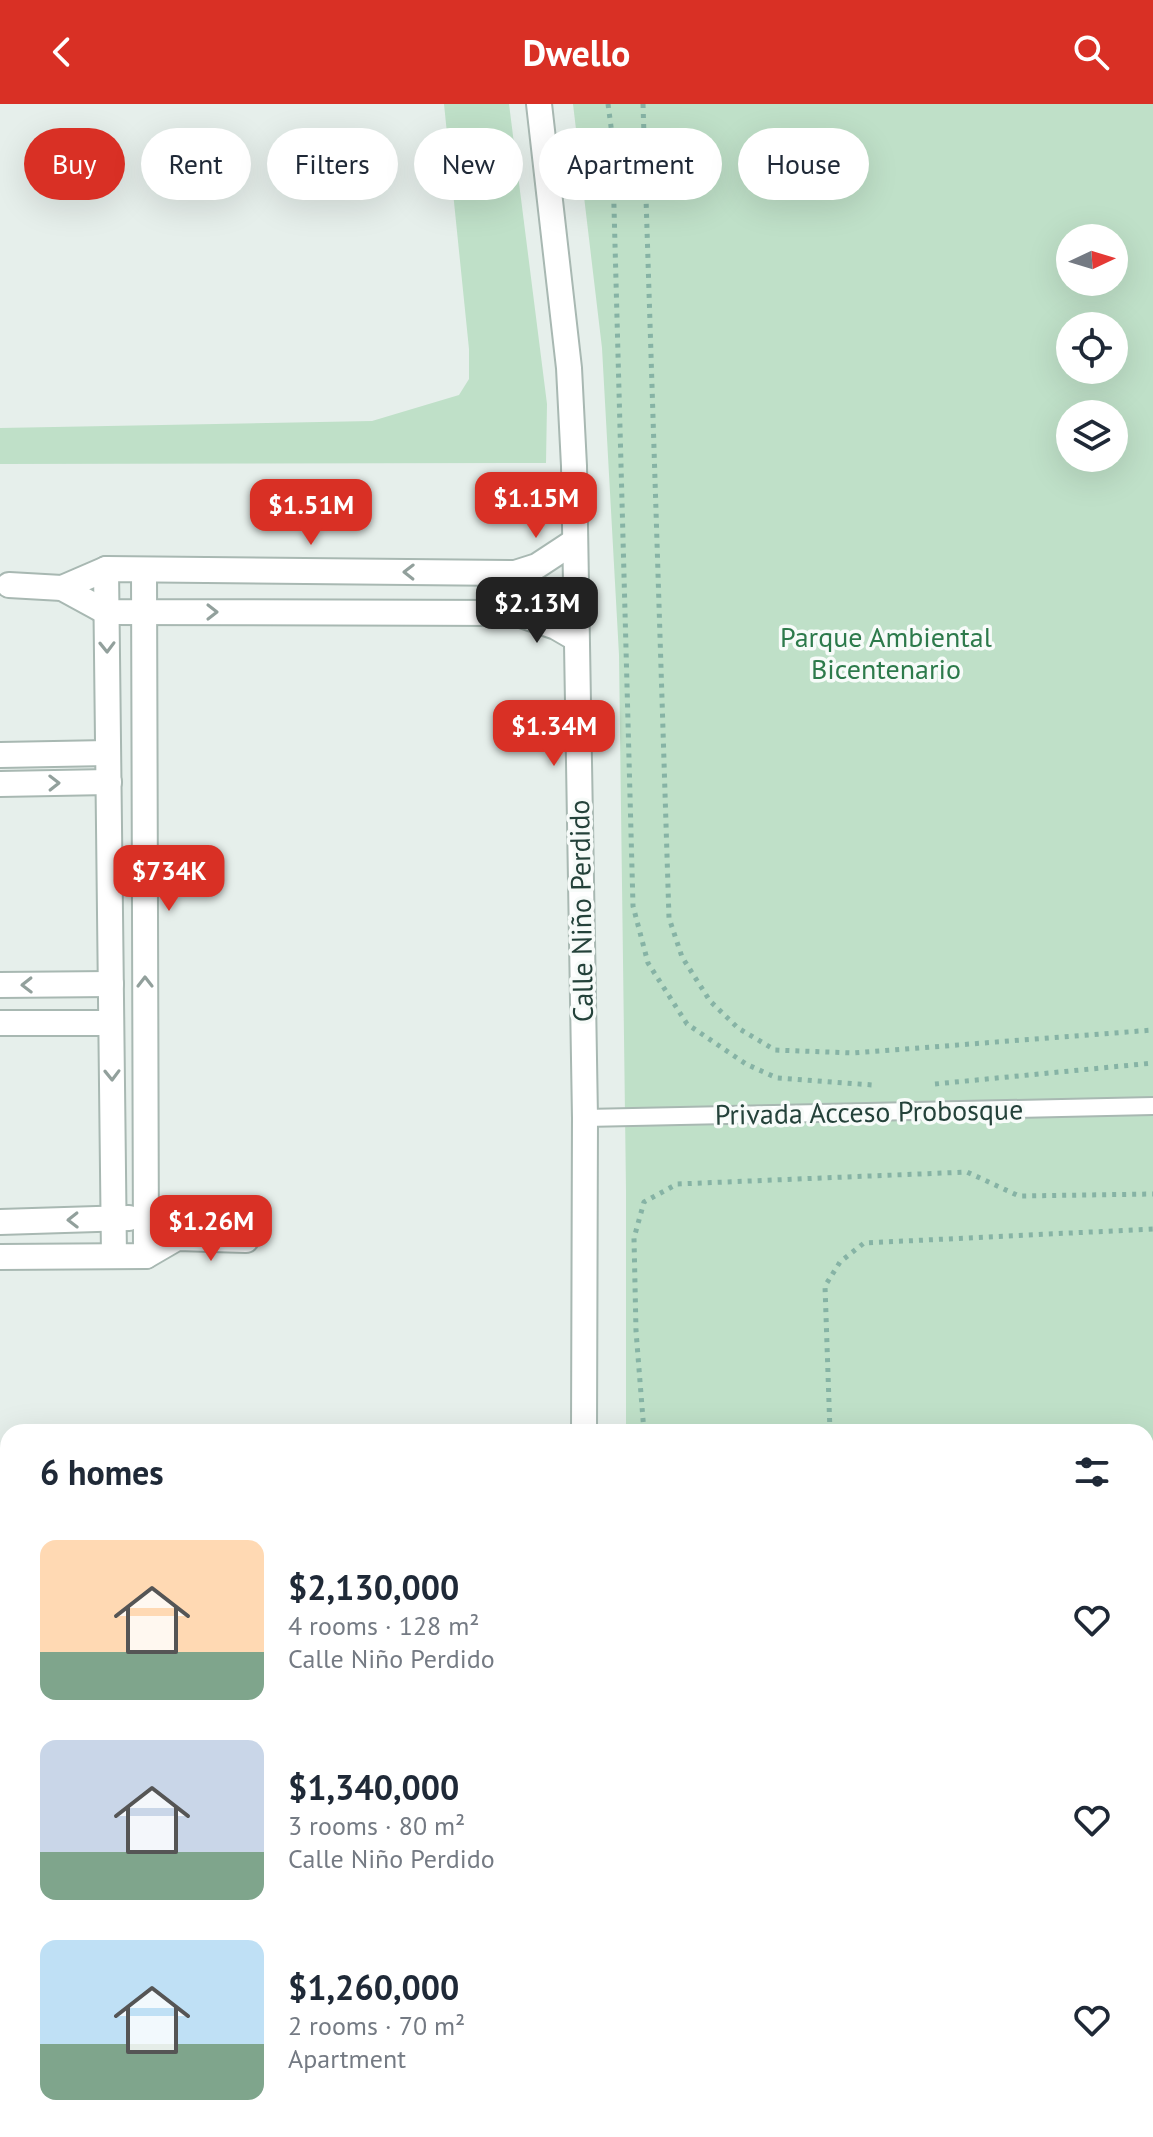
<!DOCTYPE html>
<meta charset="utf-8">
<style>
body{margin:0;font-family:"PT Sans",sans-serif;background:#f2f2f3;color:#1f2937;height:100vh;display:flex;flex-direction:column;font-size:30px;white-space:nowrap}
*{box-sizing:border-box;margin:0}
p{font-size:26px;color:#747a83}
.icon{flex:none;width:44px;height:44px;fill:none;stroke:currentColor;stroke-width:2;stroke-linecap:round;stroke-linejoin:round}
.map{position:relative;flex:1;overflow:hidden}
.panel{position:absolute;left:0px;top:1320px;width:1154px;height:714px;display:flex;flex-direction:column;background:#fff;border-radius:24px 24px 0 0;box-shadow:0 8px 32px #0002}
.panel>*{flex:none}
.top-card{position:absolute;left:24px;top:24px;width:1106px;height:72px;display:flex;gap:16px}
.needle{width:52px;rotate:86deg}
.tools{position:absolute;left:1056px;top:120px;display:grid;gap:16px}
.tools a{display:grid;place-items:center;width:72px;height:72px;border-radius:50%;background:#fff;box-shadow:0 8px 32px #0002;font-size:40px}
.price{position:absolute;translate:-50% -68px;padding:0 18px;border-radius:16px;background:#d93025;color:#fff;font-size:26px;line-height:52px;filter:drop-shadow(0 2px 4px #0008)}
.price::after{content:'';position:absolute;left:50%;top:48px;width:24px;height:18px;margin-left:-12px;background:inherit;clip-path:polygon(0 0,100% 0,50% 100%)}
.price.selected{background:#222;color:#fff}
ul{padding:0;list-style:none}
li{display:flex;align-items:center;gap:24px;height:200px;padding:0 40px}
li span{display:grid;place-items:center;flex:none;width:224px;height:160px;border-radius:16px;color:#555}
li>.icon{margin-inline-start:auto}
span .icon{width:96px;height:96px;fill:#fffc;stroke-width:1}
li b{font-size:34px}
h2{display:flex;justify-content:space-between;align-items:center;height:96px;padding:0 40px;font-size:34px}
.chip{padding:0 28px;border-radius:36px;background:#fff;box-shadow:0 8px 32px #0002;font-size:28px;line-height:72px}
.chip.selected{background:#d93025;color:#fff}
header{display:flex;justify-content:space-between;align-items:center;height:104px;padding:0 40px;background:#d93025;color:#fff;font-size:36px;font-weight:700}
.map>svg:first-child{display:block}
.green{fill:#bfe0c8;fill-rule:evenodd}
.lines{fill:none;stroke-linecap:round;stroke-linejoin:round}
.lane-casing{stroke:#a8b8b2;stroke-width:20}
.street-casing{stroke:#a8b8b2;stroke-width:28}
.path{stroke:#86b3a5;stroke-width:5;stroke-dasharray:4 6;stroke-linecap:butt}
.lane{stroke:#fff;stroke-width:16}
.street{stroke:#fff;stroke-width:24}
.oneway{stroke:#92a09c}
.labels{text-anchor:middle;stroke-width:7;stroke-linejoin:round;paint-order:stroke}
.park-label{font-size:28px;fill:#2d7a4b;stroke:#f7fbf9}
.street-label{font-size:28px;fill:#24423a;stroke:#f7fbf9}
</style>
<header><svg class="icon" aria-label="back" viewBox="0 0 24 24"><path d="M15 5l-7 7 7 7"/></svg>Dwello<svg class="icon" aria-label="search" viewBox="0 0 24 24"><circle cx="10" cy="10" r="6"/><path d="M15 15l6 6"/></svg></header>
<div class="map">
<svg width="1153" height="2033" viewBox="0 0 1153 2033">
<rect width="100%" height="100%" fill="#e6efeb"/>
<g class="green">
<path d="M444 0H509L547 300 546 359 0 360V324L372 317 459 291 469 275V245Z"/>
<path d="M573 0H1153V2033H621V2026H1146V1328H626V1086L619 551 602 244ZM1070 134H1114V178H1070ZM1070 222H1114V266H1070ZM1070 310H1114V354H1070Z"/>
</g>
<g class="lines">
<g class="lane-casing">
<path id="lane" d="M585 1014 1153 1002"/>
</g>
<g class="street-casing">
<g id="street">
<path d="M539 0 569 264 574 362 585 1014 584 1328"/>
<path d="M106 465 114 1152"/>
<path d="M144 466 146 1152"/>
<path d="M9 481 62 484 106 508 515 509 556 523 575 534"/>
<path d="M62 484 106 465 515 469 537 462 575 437"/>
<path d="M0 651 108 649"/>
<path d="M0 680 109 678"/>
<path d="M0 881 111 880"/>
<path d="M0 919H111"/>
<path d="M0 1118 129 1114"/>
<path d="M0 1153 146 1152 177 1134 246 1136"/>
<path d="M0 1610H8"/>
<path d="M587 2026V2033"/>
</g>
</g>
<g class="path">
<path d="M608 0 612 30 633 802 648 859 687 920 746 960 777 974 873 981"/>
<path d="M643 0 669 814 682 853 710 897 738 924 775 946 853 949 1153 926"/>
<path d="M935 980 1153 959"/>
<path d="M644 1328 636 1227 634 1134 644 1098 677 1080 967 1068 1019 1092 1153 1090"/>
<path d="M830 1328 825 1182 840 1158 864 1139 1153 1125"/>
<path d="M1146 1543H1153"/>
<path d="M1146 1850 1153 1848"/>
<path d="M1146 1993 1153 1986"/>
<path d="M685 2026 686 2033"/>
<path d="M969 2026 970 2033"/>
<path d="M1107 2033 1114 2026"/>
<path d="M1136 2033 1137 2026"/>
</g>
<use href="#lane" class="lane"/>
<use href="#street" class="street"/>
</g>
<defs><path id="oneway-chevron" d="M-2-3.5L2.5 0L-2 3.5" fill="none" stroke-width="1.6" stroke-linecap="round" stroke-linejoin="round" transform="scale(2)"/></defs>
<g class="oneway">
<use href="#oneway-chevron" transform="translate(409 468) rotate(-179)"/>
<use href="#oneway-chevron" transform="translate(212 508)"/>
<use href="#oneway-chevron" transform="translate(107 543) rotate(89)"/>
<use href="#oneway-chevron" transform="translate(54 679) rotate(-1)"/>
<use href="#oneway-chevron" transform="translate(145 878) rotate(-90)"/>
<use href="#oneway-chevron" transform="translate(27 881) rotate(179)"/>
<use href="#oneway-chevron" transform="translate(112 971) rotate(89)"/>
<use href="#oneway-chevron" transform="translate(73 1116) rotate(179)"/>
</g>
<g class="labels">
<g class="park-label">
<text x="886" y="543">Parque Ambiental<tspan x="886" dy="32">Bicentenario</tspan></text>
</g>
<g class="street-label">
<text transform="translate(581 807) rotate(-91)" y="10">Calle Niño Perdido</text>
<text transform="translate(869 1008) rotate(-1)" y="10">Privada Acceso Probosque</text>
</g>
</g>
</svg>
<div class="tools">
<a><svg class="needle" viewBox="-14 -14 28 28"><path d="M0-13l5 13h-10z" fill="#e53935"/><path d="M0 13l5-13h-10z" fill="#747a83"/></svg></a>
<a><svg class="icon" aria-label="locate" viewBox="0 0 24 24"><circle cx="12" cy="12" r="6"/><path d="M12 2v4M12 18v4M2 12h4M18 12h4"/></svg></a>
<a><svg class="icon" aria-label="layers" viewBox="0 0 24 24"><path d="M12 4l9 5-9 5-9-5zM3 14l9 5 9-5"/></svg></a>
</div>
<b class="price" style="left:536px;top:436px">$1.15M</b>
<b class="price" style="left:311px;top:443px">$1.51M</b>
<b class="price selected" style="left:537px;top:541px">$2.13M</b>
<b class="price" style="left:554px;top:664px">$1.34M</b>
<b class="price" style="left:169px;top:809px">$734K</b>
<b class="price" style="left:211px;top:1159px">$1.26M</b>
<div class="top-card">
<a class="chip selected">Buy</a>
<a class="chip">Rent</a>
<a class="chip">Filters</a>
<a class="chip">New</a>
<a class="chip">Apartment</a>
<a class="chip">House</a>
</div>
<section class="panel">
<h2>6 homes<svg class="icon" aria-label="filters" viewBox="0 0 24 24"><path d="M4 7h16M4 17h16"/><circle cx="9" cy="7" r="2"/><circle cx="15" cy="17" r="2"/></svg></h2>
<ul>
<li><span style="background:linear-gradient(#ffd9b3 70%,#7fa58c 0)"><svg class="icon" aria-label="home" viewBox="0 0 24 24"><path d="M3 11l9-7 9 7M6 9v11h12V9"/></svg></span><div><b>$2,130,000</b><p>4 rooms · 128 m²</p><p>Calle Niño Perdido</p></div><svg class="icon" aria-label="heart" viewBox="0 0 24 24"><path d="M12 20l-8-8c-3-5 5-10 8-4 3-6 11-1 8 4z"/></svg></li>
<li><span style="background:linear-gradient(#c9d6e8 70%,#7fa58c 0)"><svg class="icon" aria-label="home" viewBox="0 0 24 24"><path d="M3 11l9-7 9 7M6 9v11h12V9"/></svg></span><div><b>$1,340,000</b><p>3 rooms · 80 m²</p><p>Calle Niño Perdido</p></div><svg class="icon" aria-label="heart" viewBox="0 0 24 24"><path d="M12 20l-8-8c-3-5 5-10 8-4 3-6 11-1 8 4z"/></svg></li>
<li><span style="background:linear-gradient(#bfe0f5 65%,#7fa58c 0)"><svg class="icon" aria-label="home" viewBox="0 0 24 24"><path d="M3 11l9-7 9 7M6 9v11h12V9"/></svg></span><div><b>$1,260,000</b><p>2 rooms · 70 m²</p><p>Apartment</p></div><svg class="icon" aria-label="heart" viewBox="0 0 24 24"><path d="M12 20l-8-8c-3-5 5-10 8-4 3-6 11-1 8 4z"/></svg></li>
</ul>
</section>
</div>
